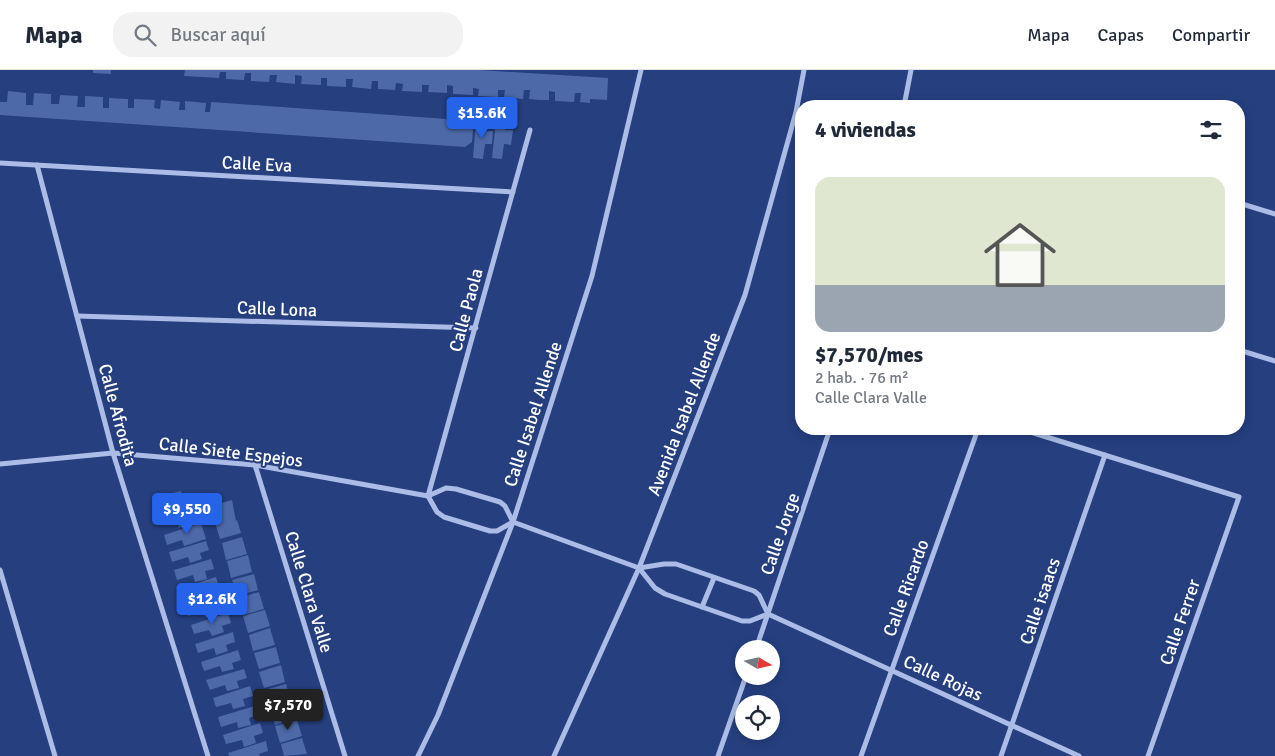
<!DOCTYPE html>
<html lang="es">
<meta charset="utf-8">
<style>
body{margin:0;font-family:Signika,sans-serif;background:#f2f2f3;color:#1f2937;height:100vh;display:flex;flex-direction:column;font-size:19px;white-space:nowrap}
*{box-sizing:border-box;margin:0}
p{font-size:16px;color:#747a83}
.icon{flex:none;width:28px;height:28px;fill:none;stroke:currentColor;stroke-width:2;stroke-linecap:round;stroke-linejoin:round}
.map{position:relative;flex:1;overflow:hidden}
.details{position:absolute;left:795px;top:30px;width:450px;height:335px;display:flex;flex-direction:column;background:#fff;border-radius:20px;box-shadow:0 2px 8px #0003}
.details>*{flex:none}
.needle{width:32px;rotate:99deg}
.fabs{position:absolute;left:735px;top:570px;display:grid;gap:10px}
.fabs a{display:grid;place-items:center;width:45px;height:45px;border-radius:50%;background:#fff;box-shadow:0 2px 8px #0003;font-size:25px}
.price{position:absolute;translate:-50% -42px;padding:0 11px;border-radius:5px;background:#2563eb;color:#fff;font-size:16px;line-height:32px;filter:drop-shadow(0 1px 2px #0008)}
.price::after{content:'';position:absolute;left:50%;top:30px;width:15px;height:11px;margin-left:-8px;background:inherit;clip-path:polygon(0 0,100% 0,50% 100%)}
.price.selected{background:#222;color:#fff}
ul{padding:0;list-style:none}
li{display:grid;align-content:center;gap:10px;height:265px;padding:0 20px}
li+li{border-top:1px solid #e0e1e3}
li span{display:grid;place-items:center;height:155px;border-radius:15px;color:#555}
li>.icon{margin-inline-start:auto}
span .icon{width:90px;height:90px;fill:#fffc;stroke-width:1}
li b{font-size:21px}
h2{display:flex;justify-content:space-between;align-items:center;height:60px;padding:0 20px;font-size:21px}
header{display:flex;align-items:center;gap:30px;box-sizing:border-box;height:70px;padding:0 25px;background:#fff;border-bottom:1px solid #e0e1e3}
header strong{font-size:24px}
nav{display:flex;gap:28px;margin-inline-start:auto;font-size:18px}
.search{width:350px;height:45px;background:#f2f2f3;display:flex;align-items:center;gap:12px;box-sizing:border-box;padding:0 18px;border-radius:20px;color:#747a83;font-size:19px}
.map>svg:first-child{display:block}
.building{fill:#4d69a8}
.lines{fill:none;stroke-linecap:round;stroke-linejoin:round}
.minor{stroke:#abbde6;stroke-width:5}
.labels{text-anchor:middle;stroke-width:4;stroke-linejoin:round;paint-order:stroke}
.street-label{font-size:18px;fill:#fff;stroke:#253f7f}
</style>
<header>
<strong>Mapa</strong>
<div class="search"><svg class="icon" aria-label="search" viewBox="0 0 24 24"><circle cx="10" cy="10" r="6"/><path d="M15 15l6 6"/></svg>Buscar aquí</div>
<nav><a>Mapa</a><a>Capas</a><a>Compartir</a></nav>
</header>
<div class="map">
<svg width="1275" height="686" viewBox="0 0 1275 686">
<rect width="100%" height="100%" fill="#253f7f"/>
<g class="building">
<path d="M93 0H111V4L93 3Z"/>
<path d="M185 0H480L608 8 607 30 590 29V33L580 32 581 23H575L574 32 555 31V22L549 21V30H539L529 29 530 20H524L523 29 504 27 505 20H498V27L478 26 479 19 473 18V25L453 24V16L447 15V23L428 22 429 15H422V22L402 21 403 14 396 13 395 20 378 19V11H372L371 19 352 17 353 9H346V17L327 16V8H321V15L301 14 302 6 295 5V14L276 12 277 5H270L269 12 251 11V3H245L244 10 226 9V2H220L219 8 184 6Z"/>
<path d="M8 21 26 23V35H33L34 23 51 24V34H59L60 25 78 26 77 37H85V26L103 27V38H109V28L128 29V38H134V29L155 30 154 38 160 39 161 30 180 32 179 40H185V31L206 33 205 42H210L211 32 474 51 472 72 465 77 0 45V32H7Z"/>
<path d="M476 51 487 52 486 61H493L492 74H485L483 89 473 88Z"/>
<path d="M496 51 506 52 505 60H513L511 75 504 74 502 89 492 88Z"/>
<path d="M181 421 183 427 192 424 198 444 188 447 190 454 179 458 177 451 163 455 157 435 171 431 169 424Z"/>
<path d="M232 430 236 451 237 450 241 463 220 469 210 436Z"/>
<path d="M201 453 206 469 184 476 182 470 167 475 164 465Z"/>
<path d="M242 467 247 484 226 490 222 473Z"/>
<path d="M206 471 209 480 200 483 202 489 190 493 188 487 172 492 169 482Z"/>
<path d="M248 485 252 502 231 508 227 491Z"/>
<path d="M211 489 214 499 205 501 207 509 195 512 193 505 177 510 174 500Z"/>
<path d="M254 504 258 520 237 526 232 510Z"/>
<path d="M216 507 219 517 210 520 212 526 200 530 198 524 182 528 179 519Z"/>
<path d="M259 522 264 539 243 545 238 528Z"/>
<path d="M222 525 225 535 216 538 217 543 205 547 203 542 188 546 185 537Z"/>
<path d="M265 540 270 556 248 563 243 546Z"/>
<path d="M228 543 231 553 222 556 224 562 212 566 209 560 194 564 191 555Z"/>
<path d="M270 558 275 575 253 581 249 565Z"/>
<path d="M233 562 235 572 226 575 228 581 216 585 214 578 198 583 195 574Z"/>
<path d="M276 577 280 593 259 599 254 583Z"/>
<path d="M238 580 241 590 232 593 234 599 222 602 220 596 204 601 201 592Z"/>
<path d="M281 595 285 612 264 618 259 602Z"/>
<path d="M244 599 247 608 237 611 239 618 227 621 225 615 210 620 206 610Z"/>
<path d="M286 614 291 630 269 637 265 620Z"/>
<path d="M250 616 253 626 243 629 245 636 233 639 231 633 216 637 213 628Z"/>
<path d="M292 632 296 648 275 655 270 638Z"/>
<path d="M255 636 258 645 249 648 251 655 238 658 237 652 221 657 218 647Z"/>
<path d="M297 650 302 666 280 673 275 656Z"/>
<path d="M260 653 263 663 254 666 256 673 244 677 242 670 226 674 223 665Z"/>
<path d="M302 668 307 684 284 686 281 674Z"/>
<path d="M266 671 268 681 259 684 260 686H229L228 683Z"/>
</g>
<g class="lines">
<g class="minor">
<path d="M905 32 921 36"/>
<path d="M904 36 911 0"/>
<path d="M0 93 513 122"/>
<path d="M37 95 113 383 208 686"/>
<path d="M1239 133 1275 144"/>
<path d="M77 246 476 258"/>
<path d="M1239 280 1275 291"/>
<path d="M1021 359 1239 427 1148 686"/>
<path d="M0 394 113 383 255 395 428 426 446 418 456 419 500 432 505 436 513 452 639 498 664 494H676L754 521 759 525 768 544 1079 686"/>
<path d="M255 395 345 686"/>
<path d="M428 426 530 60"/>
<path d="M428 426 437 442 444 447 490 461H497L513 452"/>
<path d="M639 498 655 518 665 524 742 551H750L768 544"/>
<path d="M0 500 55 686"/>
<path d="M702 537 714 508"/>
<path d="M756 579 830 359"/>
<path d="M418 686 438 645 513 452 592 206 641 0"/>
<path d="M554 686 639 498 745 225 796 42 804 0"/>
<path d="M718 686 746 606"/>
<path d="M861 686 978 359"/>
<path d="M1001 686 1105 385"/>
</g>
</g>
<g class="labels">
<g class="street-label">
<text transform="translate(257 94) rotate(3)" y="6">Calle Eva</text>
<text transform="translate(277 239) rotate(2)" y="6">Calle Lona</text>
<text transform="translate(466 240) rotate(-75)" y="6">Calle Paola</text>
<text transform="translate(533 344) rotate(-72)" y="6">Calle Isabel Allende</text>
<text transform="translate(684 344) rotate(-69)" y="6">Avenida Isabel Allende</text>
<text transform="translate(118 345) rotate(75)" y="6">Calle Afrodita</text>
<text transform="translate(231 382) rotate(7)" y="6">Calle Siete Espejos</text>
<text transform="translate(780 464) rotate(-71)" y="6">Calle Jorge</text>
<text transform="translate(906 518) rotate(-70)" y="6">Calle Ricardo</text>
<text transform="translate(309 522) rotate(73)" y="6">Calle Clara Valle</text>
<text transform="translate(1040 531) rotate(-71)" y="6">Calle isaacs</text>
<text transform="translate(1180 552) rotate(-71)" y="6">Calle Ferrer</text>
<text transform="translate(943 608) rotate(25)" y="6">Calle Rojas</text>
</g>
</g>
</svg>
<div class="fabs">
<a><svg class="needle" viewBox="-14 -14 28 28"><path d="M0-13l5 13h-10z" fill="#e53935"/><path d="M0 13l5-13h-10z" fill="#747a83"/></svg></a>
<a><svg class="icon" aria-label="locate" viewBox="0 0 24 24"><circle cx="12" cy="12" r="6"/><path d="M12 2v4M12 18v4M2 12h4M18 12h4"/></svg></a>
</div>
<b class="price" style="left:482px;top:69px">$15.6K</b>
<b class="price" style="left:187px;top:465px">$9,550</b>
<b class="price" style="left:212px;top:555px">$12.6K</b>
<b class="price selected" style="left:288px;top:661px">$7,570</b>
<section class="details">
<h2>4 viviendas<svg class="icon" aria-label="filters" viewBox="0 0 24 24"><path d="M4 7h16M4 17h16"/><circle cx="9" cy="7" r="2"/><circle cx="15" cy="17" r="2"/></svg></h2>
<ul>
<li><span style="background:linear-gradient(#dfe7d0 70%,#9aa5b1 0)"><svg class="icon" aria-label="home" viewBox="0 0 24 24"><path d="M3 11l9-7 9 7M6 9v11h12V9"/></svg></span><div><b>$7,570/mes</b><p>2 hab. · 76 m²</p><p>Calle Clara Valle</p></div></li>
</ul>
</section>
</div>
